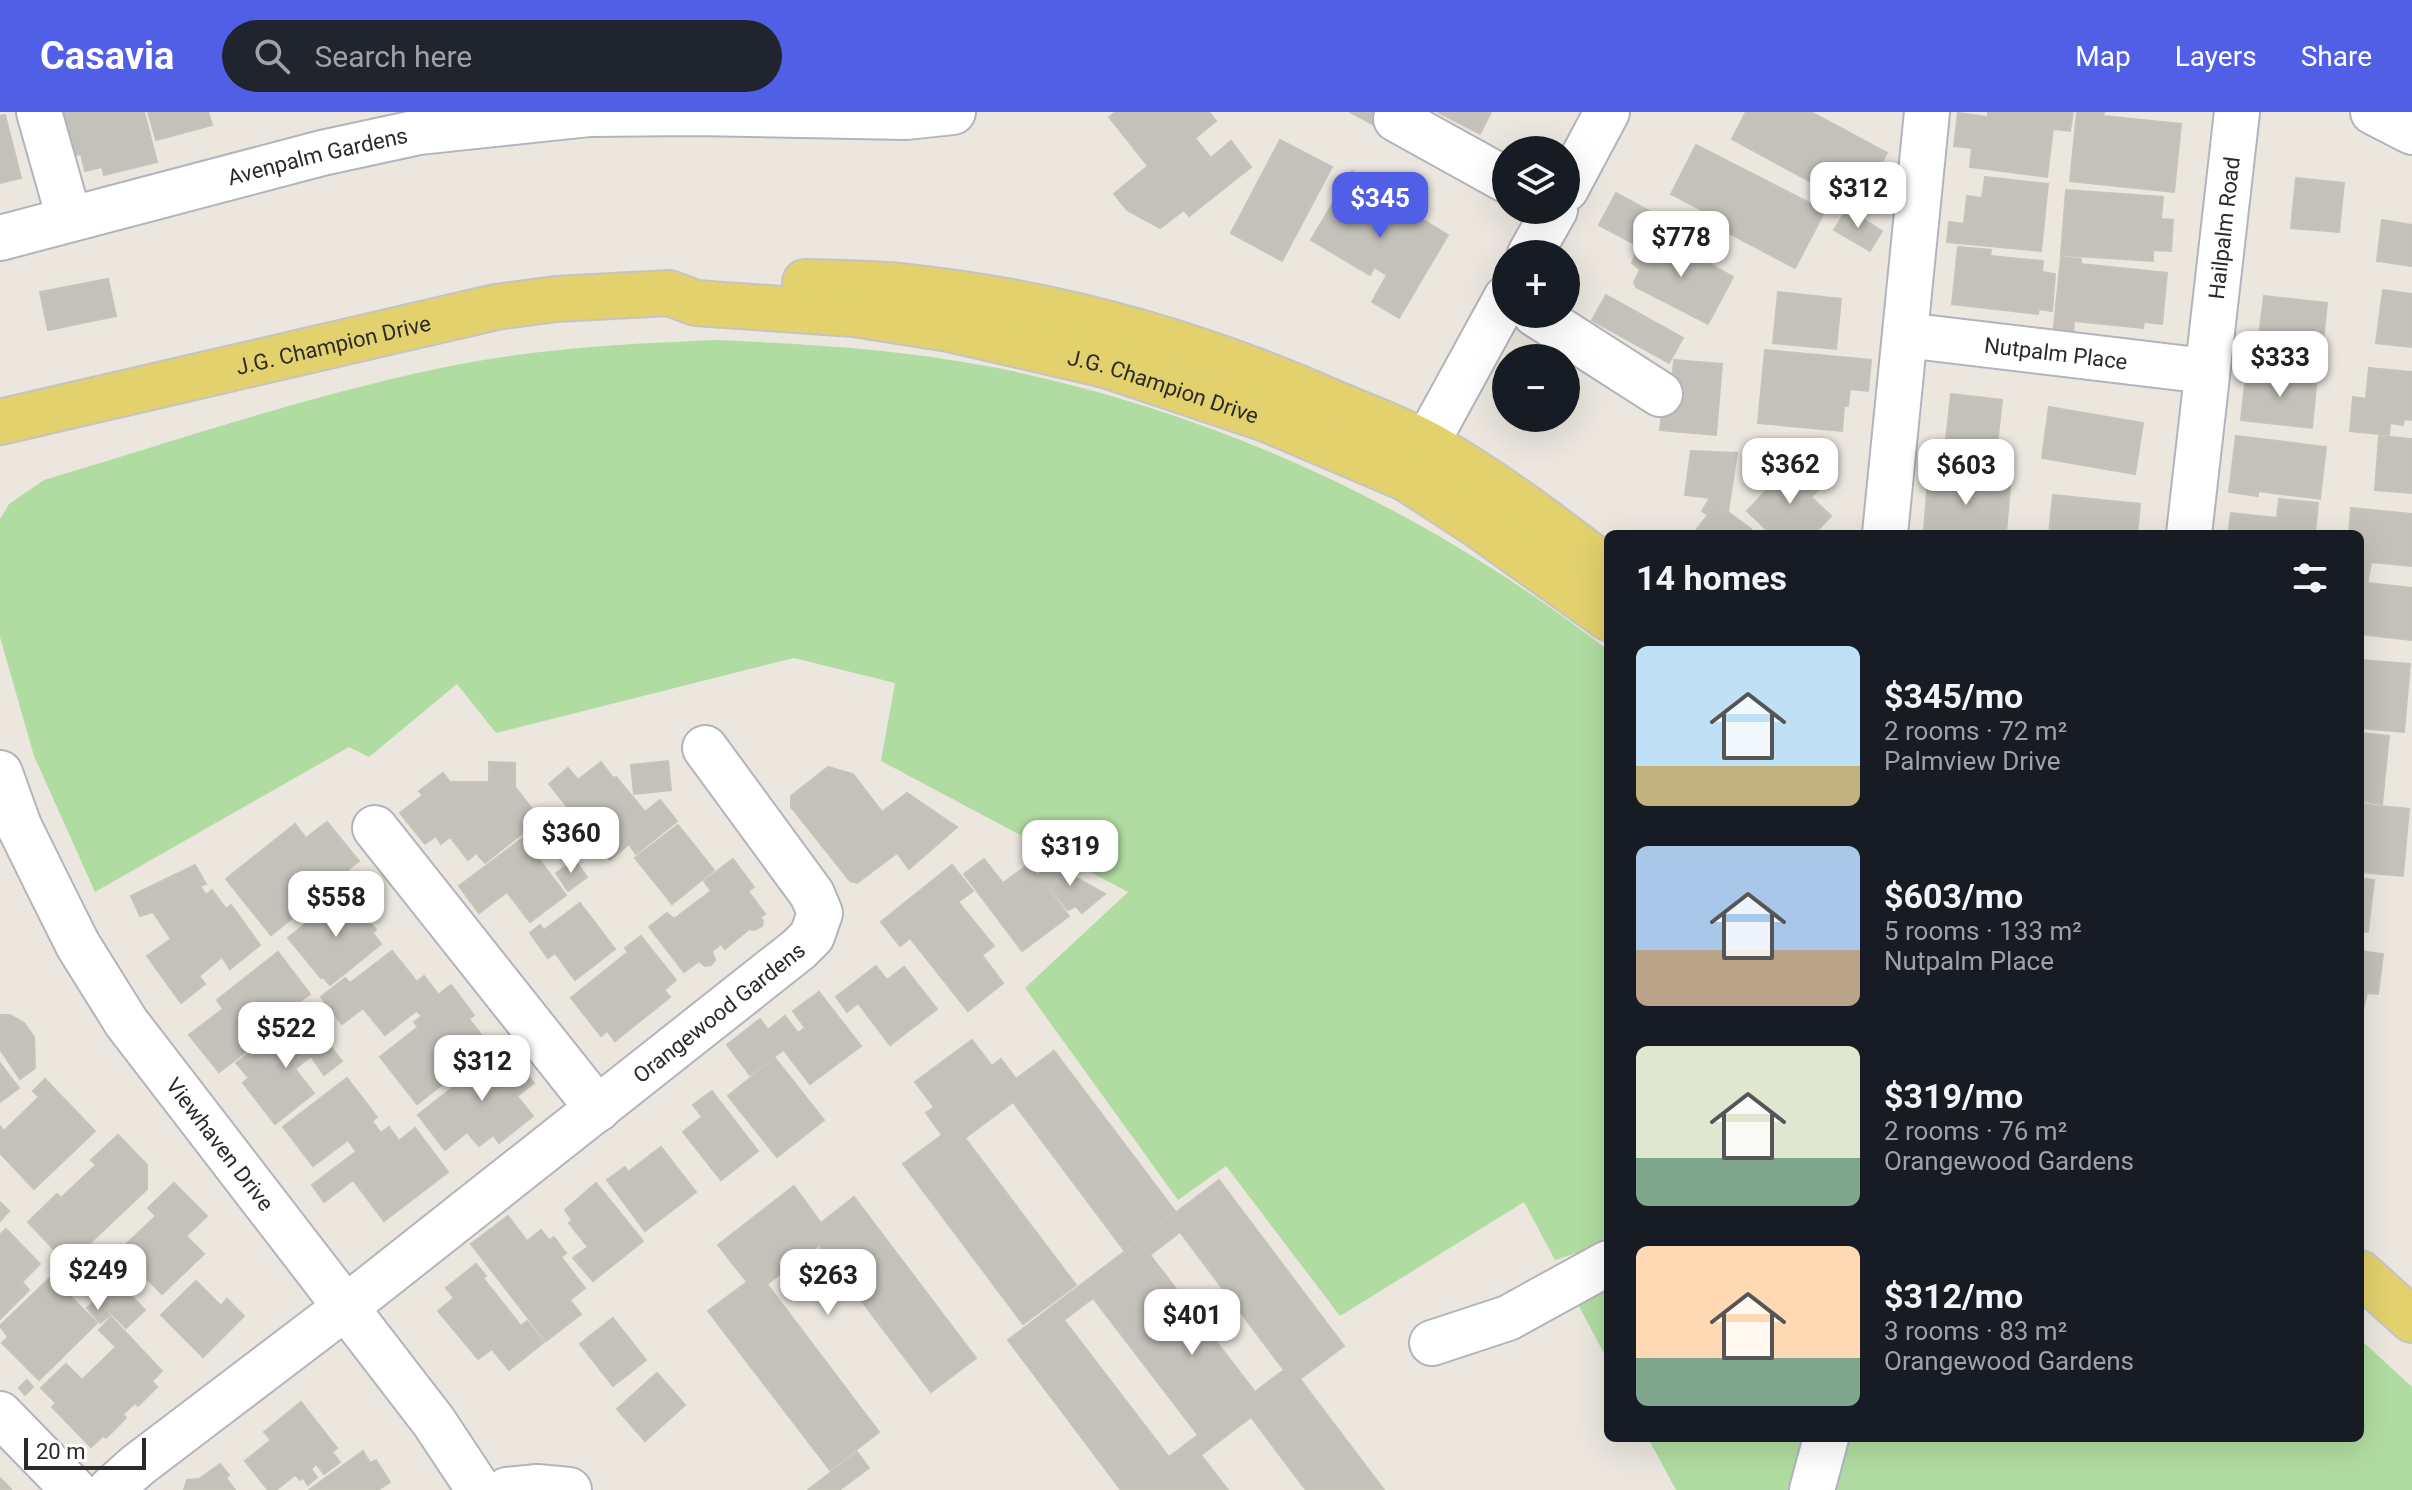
<!DOCTYPE html>
<meta charset="utf-8">
<style>
body{margin:0;font-family:Roboto,sans-serif;background:#20242c;color:#f1f3f6;height:100vh;display:flex;flex-direction:column;font-size:30px;white-space:nowrap}
*{box-sizing:border-box;margin:0}
p{font-size:26px;color:#9ea1a6}
.icon{flex:none;width:44px;height:44px;fill:none;stroke:currentColor;stroke-width:2;stroke-linecap:round;stroke-linejoin:round}
.map{position:relative;flex:1;overflow:hidden}
.sheet{position:absolute;left:1604px;top:418px;width:760px;height:912px;display:flex;flex-direction:column;background:#171b24;border-radius:12px;box-shadow:0 8px 32px #0002}
.sheet>*{flex:none}
.controls{position:absolute;left:1492px;top:24px;display:grid;gap:16px}
.controls a{display:grid;place-items:center;width:88px;height:88px;border-radius:50%;background:#171b24;box-shadow:0 8px 32px #0002;font-size:40px}
.scale{position:absolute;left:24px;bottom:20px;width:122px;box-sizing:border-box;padding-left:8px;border:4px solid #2b2b2b;border-top:0;font-size:22px;line-height:28px;white-space:nowrap;color:#2b2b2b;-webkit-text-stroke:6px #fff;paint-order:stroke}
.price{position:absolute;translate:-50% -68px;padding:0 18px;border-radius:16px;background:#fff;color:#222;font-size:26px;line-height:52px;filter:drop-shadow(0 2px 4px #0008)}
.price::after{content:'';position:absolute;left:50%;top:48px;width:24px;height:18px;margin-left:-12px;background:inherit;clip-path:polygon(0 0,100% 0,50% 100%)}
.price.on{background:#515fe7;color:#fff}
ul{padding:0;list-style:none}
li{display:flex;align-items:center;gap:24px;height:200px;padding:0 32px}
li span{display:grid;place-items:center;flex:none;width:224px;height:160px;border-radius:12px;color:#555}
li>.icon{margin-inline-start:auto}
span .icon{width:96px;height:96px;fill:#fffc;stroke-width:1}
li b{font-size:34px}
h2{display:flex;justify-content:space-between;align-items:center;height:96px;padding:0 32px;font-size:34px}
header{display:flex;align-items:center;gap:48px;box-sizing:border-box;height:112px;padding:0 40px;background:#515fe7;color:#fff}
header strong{font-size:38px}
nav{display:flex;gap:44px;margin-inline-start:auto;font-size:28px}
.search{width:560px;height:72px;background:#20242c;display:flex;align-items:center;gap:20px;box-sizing:border-box;padding:0 28px;border-radius:44px;color:#9ea1a6;font-size:30px}
.map>svg:first-child{display:block}
.green{fill:#b0dca1}
.building{fill:#c4c1ba;stroke:#c7c3b9;stroke-width:2;fill-rule:evenodd}
.lines{fill:none;stroke-linecap:round;stroke-linejoin:round}
.minor-casing{stroke:#b2b4bd;stroke-width:48}
.major-casing{stroke:#c4c4c4;stroke-width:48}
.minor{stroke:#fff;stroke-width:44}
.major{stroke:#e2d16d;stroke-width:44}
.labels{text-anchor:middle;stroke-width:6;stroke-linejoin:round;paint-order:stroke}
.street-label{font-size:22px;fill:#2b2b2b;stroke:#fff}
</style>
<header>
<strong>Casavia</strong>
<div class="search"><svg class="icon" aria-label="search" viewBox="0 0 24 24"><circle cx="10" cy="10" r="6"/><path d="M15 15l6 6"/></svg>Search here</div>
<nav><a>Map</a><a>Layers</a><a>Share</a></nav>
</header>
<div class="map">
<svg width="2412" height="1378" viewBox="0 0 2412 1378">
<rect width="100%" height="100%" fill="#ebe7df"/>
<g class="green">
<path d="M715 228C808 232 900 237 992 255 1217 299 1427 398 1608 538V1131L1555 1148 1524 1090 1340 1204 1226 1054 1178 1088 1025 876 1128 780 881 649 895 571 794 546 496 621 457 572 369 645 349 635 95 780 34 644 0 525V407L9 392 44 368C174 329 304 285 436 257 528 237 621 232 715 228Z"/>
<path d="M1608 1168V1249L1573 1183Z"/>
<path d="M2360 1227 2412 1275V1378H1676L1648 1326H2360Z"/>
</g>
<g class="building">
<path d="M59 0H144L157 50 104 63 102 55 85 59 81 42 70 44Z"/>
<path d="M148 0H208L212 13 156 28Z"/>
<path d="M1116 0H1209L1216 9 1195 26 1211 46 1231 29 1251 55 1189 104 1184 98 1160 116 1127 98 1114 82 1148 54 1109 5Z"/>
<path d="M1350 0H1395L1385 19Z"/>
<path d="M1438 0H1491L1480 22Z"/>
<path d="M1746 0H1811L1887 41 1857 95 1732 27Z"/>
<path d="M1988 0H2073L2070 19 2053 17 2047 65 1970 55 1972 36 1954 34 1958 1 1988 5Z"/>
<path d="M2077 0H2104L2103 4 2181 12 2174 80 2070 69Z"/>
<path d="M5 3 21 66 0 71V4Z"/>
<path d="M1280 28 1332 55 1282 149 1231 121Z"/>
<path d="M1696 33 1825 99 1795 156 1725 119 1729 112 1671 82Z"/>
<path d="M1352 59 1407 91 1404 96 1448 123 1399 206 1372 190 1387 163 1374 155 1370 163 1311 128Z"/>
<path d="M1985 65 2048 72 2041 139 1947 130 1949 110 1964 112 1967 84 1982 86Z"/>
<path d="M2296 66 2344 71 2339 120 2291 116Z"/>
<path d="M2066 78 2163 85 2161 107 2173 108 2171 139 2153 138V149L2061 143Z"/>
<path d="M1616 81 1658 104 1642 136 1599 113Z"/>
<path d="M1847 97 1882 119 1870 139 1834 118Z"/>
<path d="M2382 108 2412 113V154L2377 149Z"/>
<path d="M1664 126 1733 165 1708 212 1636 175 1634 170 1640 158 1632 151 1636 141 1645 136 1649 138 1656 129Z"/>
<path d="M1958 135 1991 138 1990 144 2043 149 2042 160 2055 162 2052 199 2039 197 2038 202 1952 192Z"/>
<path d="M2061 145 2081 147V152L2167 161 2162 212 2144 210 2143 216 2074 209 2073 227 2053 224Z"/>
<path d="M108 167 116 204 48 218 40 180Z"/>
<path d="M2383 178 2412 182V235L2376 231Z"/>
<path d="M1778 180 1841 187 1836 237 1773 231Z"/>
<path d="M1606 183 1683 226 1669 251 1592 208Z"/>
<path d="M2264 184 2327 191 2322 240 2258 233Z"/>
<path d="M1765 238 1871 248 1868 279 1850 277 1848 294H1844L1842 319 1758 311Z"/>
<path d="M1674 248 1722 252 1716 323 1660 318 1663 289H1670Z"/>
<path d="M2369 256 2412 260V308L2404 307 2403 313 2390 311 2389 323 2350 319 2353 285 2366 287Z"/>
<path d="M2256 257 2317 264 2312 316 2241 308 2245 272H2254Z"/>
<path d="M1951 282 2002 288 1995 351 1944 346Z"/>
<path d="M2049 295 2143 311 2135 362 2042 346Z"/>
<path d="M2236 324 2326 335 2320 387 2258 379V384L2229 380Z"/>
<path d="M2379 324 2412 327V381L2375 378Z"/>
<path d="M1691 339 1737 341 1728 400 1751 417 1748 422H1693L1708 403 1702 399 1710 386 1685 383Z"/>
<path d="M1792 351 1819 377 1811 385 1831 404 1817 419 1819 422H1771L1747 399Z"/>
<path d="M1928 367 2010 374 2006 422 1924 419Z"/>
<path d="M2053 383 2140 392 2137 422H2049Z"/>
<path d="M2279 387 2318 391 2315 422H2228L2231 401 2277 406Z"/>
<path d="M2351 396 2412 402V454L2371 450 2368 469H2360V422H2349Z"/>
<path d="M2360 470 2412 476V528L2360 522Z"/>
<path d="M2360 548 2410 552 2404 620 2360 616Z"/>
<path d="M2360 621 2389 624 2382 692 2360 689Z"/>
<path d="M668 649 671 678 634 682 631 653Z"/>
<path d="M489 650 515 651V675L540 707 485 751 476 741 468 748 450 725 441 732 436 724 425 732 400 701 423 683 419 679 443 661 450 670H489Z"/>
<path d="M601 650 613 666 616 665 645 700 660 688 677 709 636 742 629 732 610 748 549 672 568 656 578 668Z"/>
<path d="M828 655 853 662 882 700 907 681 957 715 909 757 897 741 857 771 850 769 791 695V684Z"/>
<path d="M2360 692 2409 697 2403 764 2360 760Z"/>
<path d="M327 710 359 749 336 767 332 762 290 795 296 803 271 823 226 767 295 712 306 726Z"/>
<path d="M678 713 714 758 672 792 635 746Z"/>
<path d="M523 726 566 783 530 810 507 780 479 801 459 774Z"/>
<path d="M733 747 754 775 748 779 765 802 760 805 763 809 762 814 754 818 749 817 725 837 721 832 712 839 715 848 711 853 705 854 699 849 684 860 649 815 667 801 674 807 711 779 704 769Z"/>
<path d="M984 747 1003 771 1029 752 1069 804 1022 839 964 762Z"/>
<path d="M575 748 587 765 568 779 556 761Z"/>
<path d="M1047 749 1105 782 1082 801 1076 794 1068 798 1039 763Z"/>
<path d="M195 753 206 772 200 774 206 783 212 778 226 797 231 793 260 833 230 857 222 845 199 864 205 872 181 891 147 844 171 827 153 800 140 804 131 784Z"/>
<path d="M952 753 973 779 958 790 994 834 982 843 1003 871 968 899 910 826 900 834 881 810Z"/>
<path d="M2360 766 2374 768 2368 820 2360 819Z"/>
<path d="M345 780 376 818 373 821 381 832 330 873 323 865 321 866 288 826Z"/>
<path d="M580 791 615 837 575 868 555 841 548 846 530 821 540 813 544 818Z"/>
<path d="M641 824 676 868 664 878 670 885 615 929 607 919 601 924 571 886 628 840 625 836Z"/>
<path d="M392 839 417 870 424 864 438 882 385 923 363 896 342 912 321 885 345 866 350 871Z"/>
<path d="M2360 839 2383 842 2378 882 2367 881 2364 894 2360 893Z"/>
<path d="M278 840 310 882 291 896 295 902 219 960 189 923 223 897 217 888Z"/>
<path d="M876 854 887 868 904 855 937 897 890 933 858 891 847 900 836 885Z"/>
<path d="M451 873 474 903 469 907 491 935 417 992 380 945 418 915 414 910 422 904 417 899Z"/>
<path d="M819 880 861 934 810 972 768 918 785 904 798 921 805 916 793 899Z"/>
<path d="M0 903H10L24 911 34 925 35 956 20 967 0 937Z"/>
<path d="M309 907 342 949 324 963 311 944 295 957 314 981 275 1012 243 971 249 966 236 951 260 933 266 940Z"/>
<path d="M760 907 783 938 750 963 727 933Z"/>
<path d="M972 928 992 954 1001 947 1016 967 1054 939 1175 1099 1124 1138 1013 990 965 1026 1076 1173 1023 1212 903 1052 942 1023 926 1001 934 995 915 970Z"/>
<path d="M505 934 534 971 517 984 533 1004 499 1031 493 1023 479 1034 467 1020 445 1038 418 1003Z"/>
<path d="M775 946 824 1008 777 1045 728 984Z"/>
<path d="M0 951 19 976 0 990Z"/>
<path d="M347 966 377 1005 372 1009 380 1020 356 1039 348 1028 313 1054 283 1015Z"/>
<path d="M45 967 95 1019 34 1077 0 1041V1014L4 1019 39 985 33 979Z"/>
<path d="M712 979 758 1039 721 1068 683 1020 702 1005 693 993Z"/>
<path d="M389 1015 399 1029 415 1016 448 1060 384 1109 353 1068 324 1090 312 1073Z"/>
<path d="M118 1023 147 1053V1077L90 1131 99 1141 77 1162 28 1110 57 1082 61 1086 96 1053 91 1048Z"/>
<path d="M661 1035 696 1080 645 1119 607 1068 625 1055 628 1060Z"/>
<path d="M1219 1068 1344 1234 1300 1267 1384 1378H1306L1251 1305 1201 1343 1228 1378H1121L1008 1228ZM1180 1120 1284 1258 1255 1280 1150 1143ZM1093 1186 1198 1323 1169 1345 1064 1208Z"/>
<path d="M174 1071 207 1104 186 1124 204 1142 162 1182 119 1139 156 1104 148 1096Z"/>
<path d="M596 1071 643 1129 593 1169 573 1146 588 1135 569 1111 572 1108 565 1098Z"/>
<path d="M794 1074 821 1111 854 1085 976 1246 931 1280 819 1133 767 1172 879 1320 830 1358 708 1199 747 1170 718 1133Z"/>
<path d="M0 1090 9 1099 0 1109Z"/>
<path d="M508 1104 527 1129 541 1118 549 1128 554 1125 566 1141 561 1145 585 1176 570 1188 581 1202 546 1229 471 1132Z"/>
<path d="M6 1117 40 1152 22 1170 29 1178 0 1207V1123Z"/>
<path d="M476 1152 486 1164 483 1166 521 1214 527 1209 544 1230 509 1258 492 1237 478 1247 438 1199 454 1186 446 1176Z"/>
<path d="M62 1154 73 1165 62 1176 97 1211 39 1268 2 1231 8 1225 0 1214Z"/>
<path d="M196 1169 221 1194 227 1187 244 1204 203 1245 161 1203Z"/>
<path d="M118 1170 145 1198 126 1216 99 1189Z"/>
<path d="M97 1188 110 1203 100 1211 87 1196Z"/>
<path d="M111 1205 162 1259 152 1269 157 1275 138 1294 135 1291 123 1302 126 1306 106 1326 103 1324 91 1335 52 1295 56 1291 41 1276 66 1252 82 1268 116 1235 99 1218Z"/>
<path d="M613 1206 646 1248 613 1274 580 1232Z"/>
<path d="M657 1261 685 1293 645 1329 617 1297Z"/>
<path d="M27 1268 33 1275 25 1283 19 1276Z"/>
<path d="M301 1290 337 1336 332 1340 340 1350 324 1362 316 1352 311 1357 317 1365 308 1373 303 1366 300 1368 295 1363 276 1378H268L245 1349 271 1328 264 1320Z"/>
<path d="M363 1339 370 1351 376 1348 390 1370 378 1378H309Z"/>
<path d="M857 1340 869 1356 839 1378H808Z"/>
<path d="M220 1352 229 1363 226 1366 235 1378H184L187 1368 199 1367Z"/>
<path d="M0 1366 11 1377 10 1378H0Z"/>
</g>
<g class="lines">
<g class="minor-casing">
<g id="minor">
<path d="M39 0 69 106"/>
<path d="M2373 0 2412 20"/>
<path d="M1396 7 1506 68"/>
<path d="M1566 77 1607 0"/>
<path id="s1" d="M0 126 322 41 419 20 589 2 695 1 906 5 953 0"/>
<path d="M1530 142 1555 98"/>
<path d="M1535 202 1660 282"/>
<path id="s2" d="M1905 223 2206 259"/>
<path d="M1409 363 1506 186"/>
<path d="M1885 422 1927 0"/>
<path id="s3" d="M2189 422 2237 0"/>
<path id="s4" d="M0 661 19 714 50 777 78 833 126 910 434 1310 479 1378"/>
<path d="M375 716 598 997"/>
<path d="M1432 1231 1508 1206 1608 1151"/>
<path d="M0 1302 74 1378"/>
<path id="s5" d="M110 1378 138 1353 346 1195 799 837 812 824 820 801 812 782 705 636"/>
<path d="M507 1378 537 1375 569 1378"/>
<path d="M1812 1378 1826 1326"/>
</g>
</g>
<g class="major-casing">
<g id="major">
<path d="M805 170C840 171 875 171 909 175 1056 191 1199 231 1334 291 1365 304 1399 316 1429 333 1492 368 1551 413 1608 457"/>
<path id="s6" d="M0 310 496 195 556 187 669 181 696 191 854 202 949 217 1105 253 1266 307 1407 367 1479 414 1608 506"/>
<path d="M2360 1161 2412 1208"/>
</g>
</g>
<use href="#minor" class="minor"/>
<use href="#major" class="major"/>
</g>
<g class="labels">
<g class="street-label">
<text dy="8" stroke="none"><textPath href="#s1" startOffset="328">Avenpalm Gardens</textPath></text>
<text dy="8" stroke="none"><textPath href="#s3" startOffset="308">Hailpalm Road</textPath></text>
<text dy="8" stroke="none"><textPath href="#s6" startOffset="342">J.G. Champion Drive</textPath></text>
<text dy="8" stroke="none"><textPath href="#s2" startOffset="152">Nutpalm Place</textPath></text>
<text dy="8" stroke="none"><textPath href="#s6" startOffset="1188">J.G. Champion Drive</textPath></text>
<text dy="8" stroke="none"><textPath href="#s5" startOffset="774">Orangewood Gardens</textPath></text>
<text dy="8" stroke="none"><textPath href="#s4" startOffset="434">Viewhaven Drive</textPath></text>
</g>
</g>
</svg>
<div class="controls">
<a><svg class="icon" aria-label="layers" viewBox="0 0 24 24"><path d="M12 4l9 5-9 5-9-5zM3 14l9 5 9-5"/></svg></a>
<a>+</a>
<a>−</a>
</div>
<div class="scale">20 m</div>
<b class="price" style="left:1858px;top:118px">$312</b>
<b class="price on" style="left:1380px;top:128px">$345</b>
<b class="price" style="left:1681px;top:167px">$778</b>
<b class="price" style="left:2280px;top:287px">$333</b>
<b class="price" style="left:1790px;top:394px">$362</b>
<b class="price" style="left:1966px;top:395px">$603</b>
<b class="price" style="left:571px;top:763px">$360</b>
<b class="price" style="left:1070px;top:776px">$319</b>
<b class="price" style="left:336px;top:827px">$558</b>
<b class="price" style="left:286px;top:958px">$522</b>
<b class="price" style="left:482px;top:991px">$312</b>
<b class="price" style="left:98px;top:1200px">$249</b>
<b class="price" style="left:828px;top:1205px">$263</b>
<b class="price" style="left:1192px;top:1245px">$401</b>
<section class="sheet">
<h2>14 homes<svg class="icon" aria-label="filters" viewBox="0 0 24 24"><path d="M4 7h16M4 17h16"/><circle cx="9" cy="7" r="2"/><circle cx="15" cy="17" r="2"/></svg></h2>
<ul>
<li><span style="background:linear-gradient(#bfe0f5 75%,#c2b280 0)"><svg class="icon" aria-label="home" viewBox="0 0 24 24"><path d="M3 11l9-7 9 7M6 9v11h12V9"/></svg></span><div><b>$345/mo</b><p>2 rooms · 72 m²</p><p>Palmview Drive</p></div></li>
<li><span style="background:linear-gradient(#a9c7e8 65%,#b9a48a 0)"><svg class="icon" aria-label="home" viewBox="0 0 24 24"><path d="M3 11l9-7 9 7M6 9v11h12V9"/></svg></span><div><b>$603/mo</b><p>5 rooms · 133 m²</p><p>Nutpalm Place</p></div></li>
<li><span style="background:linear-gradient(#dfe7d0 70%,#7fa58c 0)"><svg class="icon" aria-label="home" viewBox="0 0 24 24"><path d="M3 11l9-7 9 7M6 9v11h12V9"/></svg></span><div><b>$319/mo</b><p>2 rooms · 76 m²</p><p>Orangewood Gardens</p></div></li>
<li><span style="background:linear-gradient(#ffd9b3 70%,#7fa58c 0)"><svg class="icon" aria-label="home" viewBox="0 0 24 24"><path d="M3 11l9-7 9 7M6 9v11h12V9"/></svg></span><div><b>$312/mo</b><p>3 rooms · 83 m²</p><p>Orangewood Gardens</p></div></li>
</ul>
</section>
</div>
